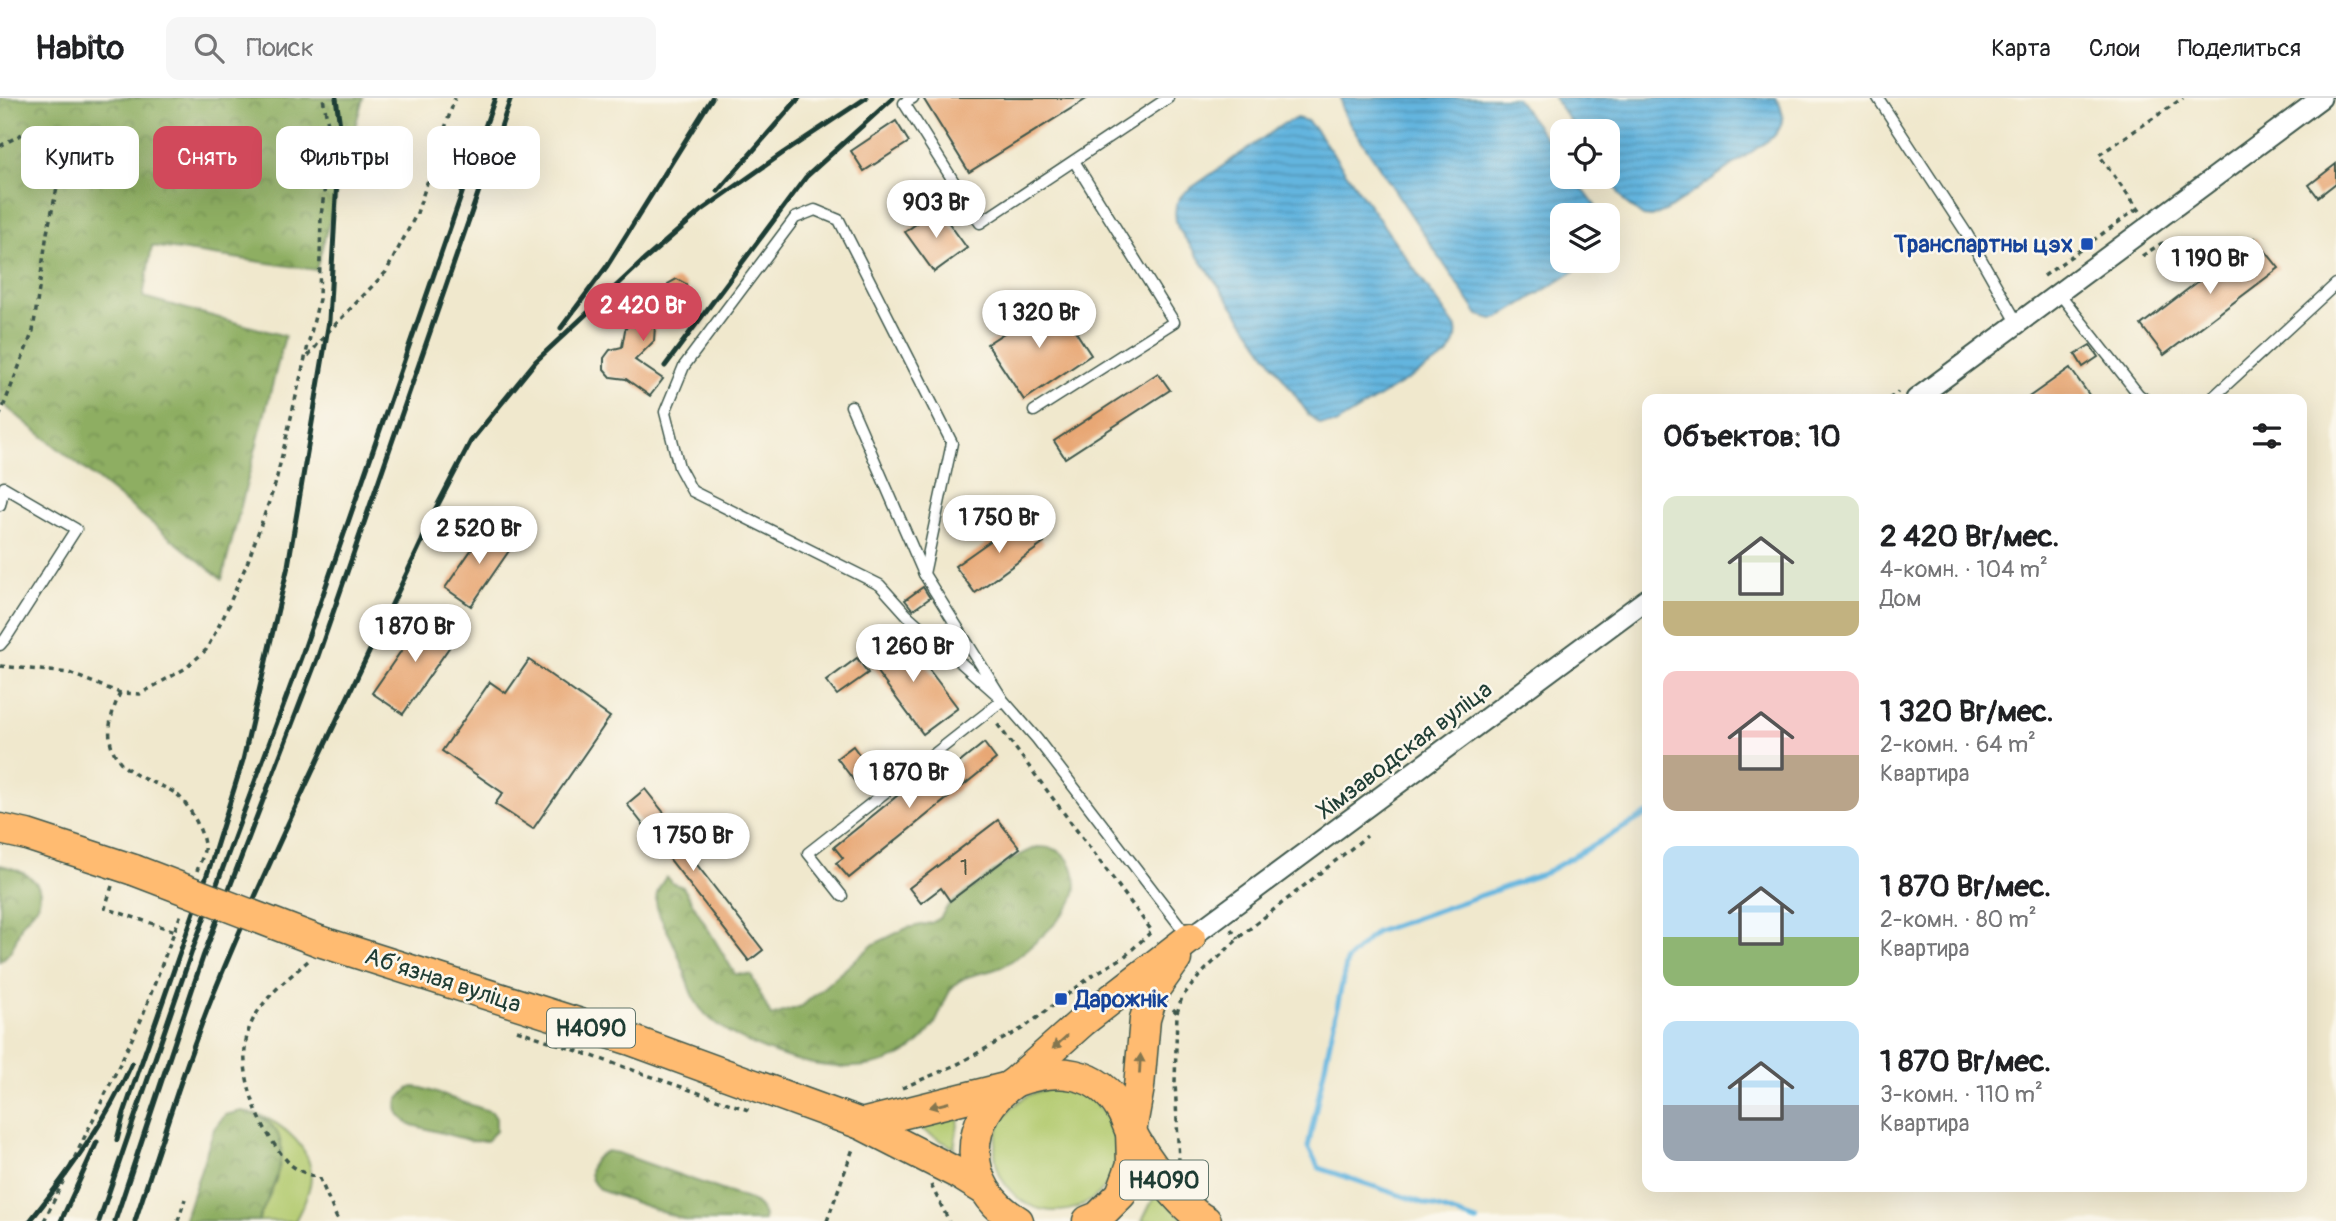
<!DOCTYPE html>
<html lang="ru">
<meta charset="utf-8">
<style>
body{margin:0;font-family:Pangolin,sans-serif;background:#f6f6f6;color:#202124;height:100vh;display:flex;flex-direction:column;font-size:26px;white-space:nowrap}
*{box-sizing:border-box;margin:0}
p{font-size:23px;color:#757577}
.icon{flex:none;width:38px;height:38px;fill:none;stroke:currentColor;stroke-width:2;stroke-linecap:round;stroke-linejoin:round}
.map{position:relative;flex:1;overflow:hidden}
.sheet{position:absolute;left:1642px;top:296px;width:665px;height:798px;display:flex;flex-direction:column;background:#fff;border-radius:14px;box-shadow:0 7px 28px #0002}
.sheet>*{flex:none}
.hud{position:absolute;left:21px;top:28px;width:665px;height:63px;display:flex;gap:14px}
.buttons{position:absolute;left:1550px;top:21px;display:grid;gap:14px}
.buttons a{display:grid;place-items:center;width:70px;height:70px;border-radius:14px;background:#fff;box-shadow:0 7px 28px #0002;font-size:35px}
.price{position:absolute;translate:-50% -60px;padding:0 16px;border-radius:24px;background:#fff;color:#222;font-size:23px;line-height:46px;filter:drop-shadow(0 2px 4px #0008)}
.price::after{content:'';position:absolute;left:50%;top:42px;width:21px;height:16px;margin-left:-10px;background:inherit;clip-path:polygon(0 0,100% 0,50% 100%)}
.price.active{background:#d1495b;color:#fff}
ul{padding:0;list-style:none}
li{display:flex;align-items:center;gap:21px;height:175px;padding:0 21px}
li span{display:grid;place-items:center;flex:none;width:196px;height:140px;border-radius:14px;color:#555}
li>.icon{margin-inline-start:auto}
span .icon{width:84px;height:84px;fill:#fffc;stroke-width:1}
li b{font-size:30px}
h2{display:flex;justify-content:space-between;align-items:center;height:84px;padding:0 21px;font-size:30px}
.pill{padding:0 24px;border-radius:14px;background:#fff;box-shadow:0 7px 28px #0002;font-size:24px;line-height:63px}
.pill.active{background:#d1495b;color:#fff}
header{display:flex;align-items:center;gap:42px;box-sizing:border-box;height:98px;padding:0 35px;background:#fff;border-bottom:2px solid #e0e0e0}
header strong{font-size:33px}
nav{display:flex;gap:38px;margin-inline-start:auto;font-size:24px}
.search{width:490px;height:63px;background:#f6f6f6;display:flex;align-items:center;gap:18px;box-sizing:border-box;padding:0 24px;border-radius:14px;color:#757577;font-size:26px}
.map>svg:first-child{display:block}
.green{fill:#b3ca6f;stroke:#698452;stroke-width:2}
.forest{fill:url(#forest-crowns);stroke:#56764b;stroke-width:2}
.water{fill:url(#water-rules);stroke:#42798a;stroke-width:2}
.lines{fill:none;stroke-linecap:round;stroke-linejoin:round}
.stream{stroke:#64b5df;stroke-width:5}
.building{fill:#e8a775}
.lane-casing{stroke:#3e574b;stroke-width:13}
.street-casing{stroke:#3e574b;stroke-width:23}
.primary-casing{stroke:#3e574b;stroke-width:33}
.path{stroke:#3e574b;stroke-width:3.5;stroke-dasharray:5 5;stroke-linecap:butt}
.lane{stroke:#fff;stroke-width:10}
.street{stroke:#fff;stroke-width:19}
.primary{stroke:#ffbb71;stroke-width:30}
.rail{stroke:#1f3d34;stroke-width:5}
.primary-bridge-casing{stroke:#3e574b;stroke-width:33;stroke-linecap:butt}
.primary-bridge{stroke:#ffbb71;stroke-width:30}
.oneway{fill:#84764f}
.transit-dot{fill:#1a4fb4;stroke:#fbf7ec;stroke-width:2.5}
.labels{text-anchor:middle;stroke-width:5;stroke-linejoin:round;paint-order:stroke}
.number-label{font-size:21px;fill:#515844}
.shield{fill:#fbf7ec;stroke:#61756b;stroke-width:2}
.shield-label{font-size:23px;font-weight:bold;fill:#1f3d34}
.transit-label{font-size:24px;font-weight:bold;fill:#164399;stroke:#fbf7ec;text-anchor:end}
.street-label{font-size:24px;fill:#1f3d34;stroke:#fbf7ec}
</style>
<header>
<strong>Habito</strong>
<div class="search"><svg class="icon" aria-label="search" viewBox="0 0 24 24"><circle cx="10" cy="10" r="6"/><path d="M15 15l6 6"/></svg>Поиск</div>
<nav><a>Карта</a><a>Слои</a><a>Поделиться</a></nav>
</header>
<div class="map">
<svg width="2336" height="1123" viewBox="0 0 2336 1123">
<defs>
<pattern id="forest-crowns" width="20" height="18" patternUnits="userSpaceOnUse" patternTransform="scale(1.75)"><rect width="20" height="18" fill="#8eae62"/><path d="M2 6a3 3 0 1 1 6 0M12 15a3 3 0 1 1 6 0" fill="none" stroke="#738f52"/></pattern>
<pattern id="water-rules" width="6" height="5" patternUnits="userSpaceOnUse" patternTransform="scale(1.75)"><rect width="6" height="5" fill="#64b5df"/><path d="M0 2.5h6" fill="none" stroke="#5294b6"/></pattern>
</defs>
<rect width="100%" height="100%" fill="#fbf7ec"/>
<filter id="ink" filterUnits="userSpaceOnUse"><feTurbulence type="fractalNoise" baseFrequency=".0143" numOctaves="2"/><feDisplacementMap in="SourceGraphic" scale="14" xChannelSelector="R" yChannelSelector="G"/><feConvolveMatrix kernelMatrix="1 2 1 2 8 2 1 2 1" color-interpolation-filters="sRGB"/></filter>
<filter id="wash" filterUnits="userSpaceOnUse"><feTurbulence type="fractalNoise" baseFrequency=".00686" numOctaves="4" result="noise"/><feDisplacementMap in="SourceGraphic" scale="28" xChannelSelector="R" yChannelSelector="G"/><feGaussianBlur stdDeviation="1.57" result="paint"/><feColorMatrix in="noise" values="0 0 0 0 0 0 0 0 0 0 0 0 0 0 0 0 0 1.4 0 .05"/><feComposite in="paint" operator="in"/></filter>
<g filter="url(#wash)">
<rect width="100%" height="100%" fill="#f0e8cd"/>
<g class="green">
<circle cx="1056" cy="1052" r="61"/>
<path d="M254 1015C283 1025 317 1052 310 1087 307 1100 301 1112 295 1123H258L277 1080 266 1021Z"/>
<path d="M960 1015 954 1050 907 1023Z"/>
<path d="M1156 1095 1187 1123H1142Z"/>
</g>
<g class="forest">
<path d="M0 0H363L316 172 152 148 143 199 285 238 222 481 0 304Z"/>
<path d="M1037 749C1050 749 1061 751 1069 763 1075 773 1078 788 1074 799 1067 819 1022 858 1003 868 988 876 971 874 958 884 944 895 942 917 932 930 890 988 807 971 752 946 721 932 695 916 687 882 683 868 678 855 672 842 666 829 657 817 656 803 656 793 661 786 666 779L672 785 683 789 735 876 751 877 771 918 802 908 874 846 907 830 931 825 940 820 948 808 1010 762Z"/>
<path d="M0 767C19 771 51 783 36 809 32 815 26 820 22 826 15 841 15 853 0 863Z"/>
<path d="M414 989 422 990 492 1014 496 1020V1033L486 1043H472L412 1027C401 1021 395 1015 398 1002L408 991Z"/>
<path d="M242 1013C307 1027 276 1082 258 1123H184L214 1031 225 1017Z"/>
<path d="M607 1053 618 1055 747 1101C756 1105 765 1112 764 1123H688L600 1092C584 1078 588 1062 607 1053Z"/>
</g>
<g class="water">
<path d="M1341 0H1516L1563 63V79H1574L1602 117H1563V163H1591L1499 220 1492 221 1478 217 1347 21 1342 11Z"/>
<path d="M1554 0H1776C1785 14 1785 27 1773 39L1667 112 1651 119 1643 118 1625 104 1608 79V33H1577Z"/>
<path d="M1296 20 1307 23 1316 32 1456 230C1458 242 1454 251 1445 259L1335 326H1320L1309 317 1178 130C1173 116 1174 105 1184 95L1283 26Z"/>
</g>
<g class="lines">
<path class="stream" d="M1477 1123 1319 1070 1308 1049 1347 862 1376 834 1545 775 1647 716"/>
</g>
<g id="blocks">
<g class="building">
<path d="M923 0H1088L969 74Z"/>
<path d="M896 23 909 44 864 73 851 53Z"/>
<path d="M2336 66V85L2318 99 2309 87Z"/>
<path d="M938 110 967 150 934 174 905 134Z"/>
<path d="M2255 140 2279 170 2164 257 2141 227Z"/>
<path d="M677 181 686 186 688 196 683 202 674 205 670 221 655 228 654 243 635 262 663 281 650 298 626 281 611 279 604 271V260L610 252 622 249 625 232 630 224 650 220 652 208 666 202 668 186Z"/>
<path d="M1055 202 1091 257 1024 302 987 246Z"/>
<path d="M2090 247 2098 259 2083 269 2075 256Z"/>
<path d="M2070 270 2092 301H2026Z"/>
<path d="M1158 275 1170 292 1065 360 1054 343Z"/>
<path d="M1024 419 1044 445 975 495 955 468Z"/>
<path d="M487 429 513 447 471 508 445 490Z"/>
<path d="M923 489 930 500 913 512 905 502Z"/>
<path d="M426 517 457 538 403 616 372 595Z"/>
<path d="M902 536 958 610 923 636 868 562Z"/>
<path d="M857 560 868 575 837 597 826 583Z"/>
<path d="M529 562 610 619 533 731 495 706 503 695 442 653 490 584 506 595Z"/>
<path d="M984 645 996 661 849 780 836 765 843 760 834 749 945 659 953 670Z"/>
<path d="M853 648 871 673 855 684 837 660Z"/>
<path d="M645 691 664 715 660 719 763 852 749 863 627 706Z"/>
<path d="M998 722 1020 750 950 803 941 790 921 805 909 790Z"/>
</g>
</g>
</g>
<g filter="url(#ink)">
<use href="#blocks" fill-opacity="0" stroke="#3e574b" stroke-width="2"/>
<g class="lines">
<g class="lane-casing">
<g id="lane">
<path d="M913 0 904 5 980 125 1168 0"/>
<path d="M1878 0 1967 136 2018 226"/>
<path d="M2059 195 2139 297 2145 301"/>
<path d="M2211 301 2336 186"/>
<path d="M851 308 924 476"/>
<path d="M1034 313 1174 224 1074 63"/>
<path d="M0 407 4 389 76 431 6 540 0 547"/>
<path d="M842 798 808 755 1003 602 907 517 880 487 692 393 679 369 665 314 684 268 795 120 815 112 839 122 952 345 924 476 1003 602 1037 641 1187 837"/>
</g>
</g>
<g class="street-casing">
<g id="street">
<path d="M1916 301 2321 0"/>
<path d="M1190 840 1647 501"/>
</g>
</g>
<g class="primary-casing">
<g id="primary">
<path d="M0 731 27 737 134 772"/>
<path d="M319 843 631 942 861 1026 959 1076 983 1091"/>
<path d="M1017 983C1056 969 1098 972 1121 1012 1125 1018 1127 1026 1130 1032 1143 1058 1181 1110 1206 1123"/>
<path d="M861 1026 1005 990"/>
<path d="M1018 1123C960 1090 961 1019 1016 983L1082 924 1190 840"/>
<path d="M1088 1123 1098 1119 1121 1096 1132 1066 1131 1033 1139 989 1145 921 1154 892 1176 861"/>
</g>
</g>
<g class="path">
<path d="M0 48 24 35 45 47 56 63 59 81 47 135 33 233 0 317"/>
<path d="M2140 113 2099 57 2183 0"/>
<path d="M2142 158 2162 145 2160 142"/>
<path d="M2044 178 2138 110"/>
<path d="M308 258 328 234 386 174 417 115 455 0"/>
<path d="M1889 301 1898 294"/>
<path d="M0 568 69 575 120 595 140 596 186 570 206 552 224 518 248 463 275 387 319 201 321 118 328 65 329 31 323 0"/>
<path d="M120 595C106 626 102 656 135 676 148 684 163 687 175 695 188 704 206 737 204 752 203 759 199 767 197 773"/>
<path d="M112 788 105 810 175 833"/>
<path d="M1231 831 1238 841"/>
<path d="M308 863C285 883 254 907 247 938 237 979 262 1038 291 1067 298 1073 311 1077 320 1081L338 1123"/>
<path d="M1173 911 1177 915 1175 984 1179 1063"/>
<path d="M1177 915 1182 899 1201 876 1243 836 1367 738"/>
<path d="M517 932 751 1013"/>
<path d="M902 990 956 967 1025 929 1093 877 1124 859 1152 833 995 623"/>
<path d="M931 1087 949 1123"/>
<path d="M44 1123 141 922 182 813"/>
<path d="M178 1123 185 1101"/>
<path d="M827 1123 854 1048"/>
</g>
<use href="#lane" class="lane"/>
<use href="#street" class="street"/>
<use href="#primary" class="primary"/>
<g class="rail">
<path d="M718 93 799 0"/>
<path d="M561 230 607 168 712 0"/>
<path d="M665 268 806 79 893 0"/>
<path d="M117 1042 124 1015 211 765 243 662 288 468 329 223 340 28 336 0"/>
<path d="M30 1123C69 1074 107 1022 132 965"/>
<path d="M61 1123 97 1044"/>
<path d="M99 1123 192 853 302 557 495 0"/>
<path d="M115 1123 203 859 317 561 511 0"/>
<path d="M135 1123C160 1048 183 971 213 897 276 743 351 594 422 443L434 414 471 343 536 263 642 164 702 112 783 55 866 0"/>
</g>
<g class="primary-bridge-casing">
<path id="primary-bridge" d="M134 772 319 843"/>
</g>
<use href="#primary-bridge" class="primary-bridge"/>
</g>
<defs><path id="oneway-solid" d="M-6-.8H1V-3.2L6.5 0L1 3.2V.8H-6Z" transform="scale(1.75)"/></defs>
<g class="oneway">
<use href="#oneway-solid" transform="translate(1060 944) rotate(138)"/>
<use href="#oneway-solid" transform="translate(1140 966) rotate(-87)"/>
<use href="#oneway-solid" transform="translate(939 1007) rotate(166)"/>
</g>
</g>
<g class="transit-dot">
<rect x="2080" y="139" width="14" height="14" rx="3.5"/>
<rect x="1054" y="894" width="14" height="14" rx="3.5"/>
</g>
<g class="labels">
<g class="number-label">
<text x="964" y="777">1</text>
</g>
<g class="shield">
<rect x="547" y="910.5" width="88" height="39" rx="5"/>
<rect x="1120" y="1062.5" width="88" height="39" rx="5"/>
</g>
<g class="shield-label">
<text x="591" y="938">Н4090</text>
<text x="1164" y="1090">Н4090</text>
</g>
<g class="transit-label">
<text x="2073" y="154">Транспартны цэх</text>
<text x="1075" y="909" text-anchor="start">Дарожнік</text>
</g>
<g class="street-label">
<text transform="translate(1404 652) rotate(-37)" y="8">Хімзаводская вуліца</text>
<text transform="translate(443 882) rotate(18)" y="8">Абʼязная вуліца</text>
</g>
</g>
</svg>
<div class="buttons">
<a><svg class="icon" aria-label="locate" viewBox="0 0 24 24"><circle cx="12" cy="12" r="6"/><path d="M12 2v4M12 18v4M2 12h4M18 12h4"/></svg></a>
<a><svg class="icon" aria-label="layers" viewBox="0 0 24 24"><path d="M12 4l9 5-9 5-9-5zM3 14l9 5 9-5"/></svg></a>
</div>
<b class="price" style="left:936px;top:142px">903 Br</b>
<b class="price" style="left:2210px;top:198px">1 190 Br</b>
<b class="price active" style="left:643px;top:245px">2 420 Br</b>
<b class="price" style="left:1039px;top:252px">1 320 Br</b>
<b class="price" style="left:999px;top:457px">1 750 Br</b>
<b class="price" style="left:479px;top:468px">2 520 Br</b>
<b class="price" style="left:415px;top:566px">1 870 Br</b>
<b class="price" style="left:913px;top:586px">1 260 Br</b>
<b class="price" style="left:909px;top:712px">1 870 Br</b>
<b class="price" style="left:693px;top:775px">1 750 Br</b>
<div class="hud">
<a class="pill">Купить</a>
<a class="pill active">Снять</a>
<a class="pill">Фильтры</a>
<a class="pill">Новое</a>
</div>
<section class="sheet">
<h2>Объектов: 10<svg class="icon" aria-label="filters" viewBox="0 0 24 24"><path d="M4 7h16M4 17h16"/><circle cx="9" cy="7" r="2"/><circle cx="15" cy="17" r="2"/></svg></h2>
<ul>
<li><span style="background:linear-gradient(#dfe7d0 75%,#c2b280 0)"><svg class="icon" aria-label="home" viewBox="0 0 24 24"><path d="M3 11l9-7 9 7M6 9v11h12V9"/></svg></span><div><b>2 420 Br/мес.</b><p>4-комн. · 104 m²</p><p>Дом</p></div></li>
<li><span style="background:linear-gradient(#f6c9c9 60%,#b9a48a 0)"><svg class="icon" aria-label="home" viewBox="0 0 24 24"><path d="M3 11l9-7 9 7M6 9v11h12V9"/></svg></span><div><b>1 320 Br/мес.</b><p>2-комн. · 64 m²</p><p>Квартира</p></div></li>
<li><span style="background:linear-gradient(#bfe0f5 65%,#8fb573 0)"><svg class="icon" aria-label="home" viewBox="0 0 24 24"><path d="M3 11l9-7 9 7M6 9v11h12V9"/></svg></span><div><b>1 870 Br/мес.</b><p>2-комн. · 80 m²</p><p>Квартира</p></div></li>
<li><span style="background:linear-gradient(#bfe0f5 60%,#9aa5b1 0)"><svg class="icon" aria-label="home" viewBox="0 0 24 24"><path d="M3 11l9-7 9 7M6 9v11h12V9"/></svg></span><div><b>1 870 Br/мес.</b><p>3-комн. · 110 m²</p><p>Квартира</p></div></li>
</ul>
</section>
</div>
